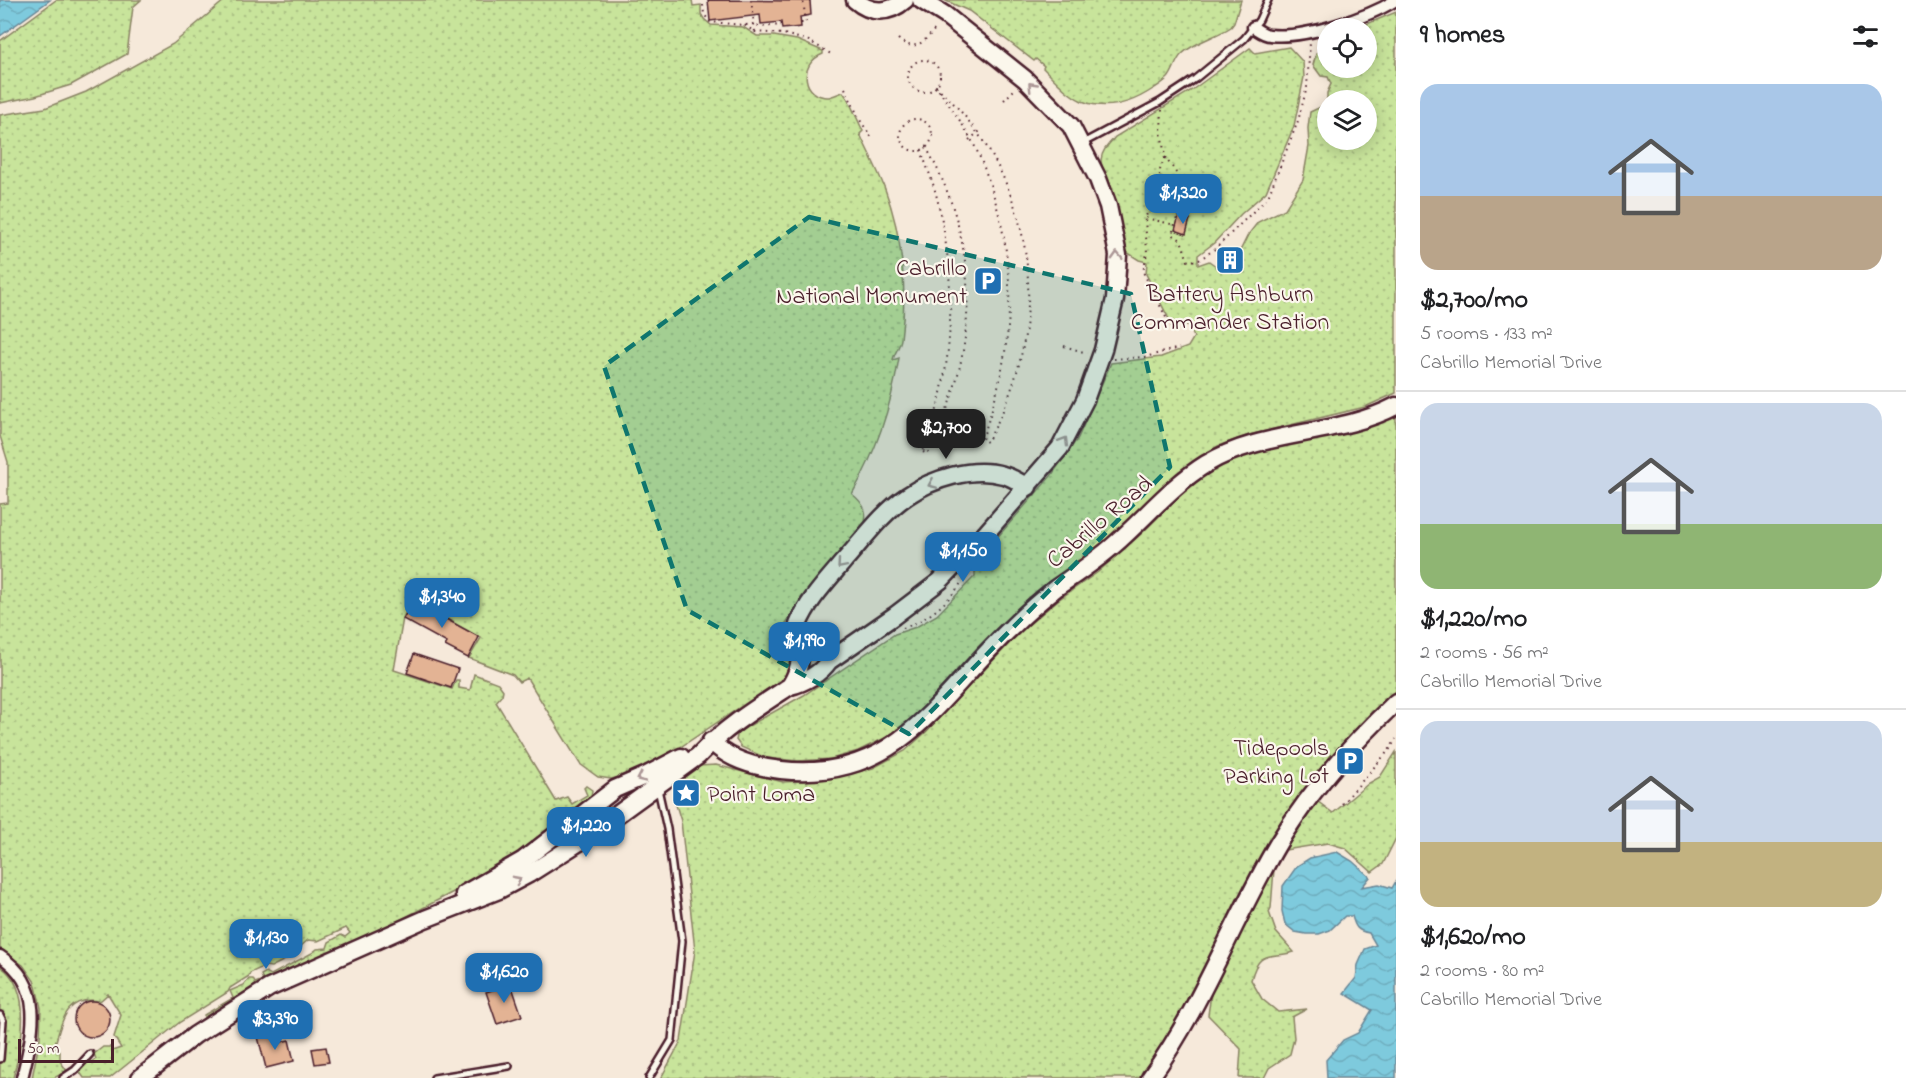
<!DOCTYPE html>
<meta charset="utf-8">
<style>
body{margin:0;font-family:"Indie Flower",sans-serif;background:#f2f2f2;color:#202124;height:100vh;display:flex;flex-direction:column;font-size:22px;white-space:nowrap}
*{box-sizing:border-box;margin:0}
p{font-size:20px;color:#757577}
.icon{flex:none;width:33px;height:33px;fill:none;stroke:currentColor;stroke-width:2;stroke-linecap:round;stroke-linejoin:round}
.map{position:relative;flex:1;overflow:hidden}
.sheet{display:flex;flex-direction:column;background:#fff;width:510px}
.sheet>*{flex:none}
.tools{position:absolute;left:1317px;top:18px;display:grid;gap:12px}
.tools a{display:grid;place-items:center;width:60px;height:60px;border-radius:50%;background:#fff;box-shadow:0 3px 15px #0003;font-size:30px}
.scale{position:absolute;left:18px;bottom:15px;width:96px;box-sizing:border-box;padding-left:6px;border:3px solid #4a1f2b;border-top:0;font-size:16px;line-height:21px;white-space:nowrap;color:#4a1f2b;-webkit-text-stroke:4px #fbf7ec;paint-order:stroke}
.price{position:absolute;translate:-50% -51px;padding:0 14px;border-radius:12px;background:#1f6fb2;color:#fff;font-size:20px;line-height:39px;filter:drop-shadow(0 2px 3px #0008)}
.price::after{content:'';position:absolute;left:50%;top:36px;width:18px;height:14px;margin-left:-9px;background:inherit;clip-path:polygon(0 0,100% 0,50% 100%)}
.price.selected{background:#222;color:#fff}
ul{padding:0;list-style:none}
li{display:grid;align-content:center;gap:12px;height:318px;padding:0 24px}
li+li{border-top:2px solid #e0e0e0}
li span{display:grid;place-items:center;height:186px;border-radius:18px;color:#555}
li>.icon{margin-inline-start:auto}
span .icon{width:108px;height:108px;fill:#fffc;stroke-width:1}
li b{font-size:26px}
h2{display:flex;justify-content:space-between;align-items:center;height:72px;padding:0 24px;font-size:26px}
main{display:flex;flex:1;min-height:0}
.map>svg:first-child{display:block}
.grass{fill:url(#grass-dots);stroke:#898263;stroke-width:1.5;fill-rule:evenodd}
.water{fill:url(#water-waves);stroke:#698696;stroke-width:1.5}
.building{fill:#e3b394;stroke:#4a1f2b;stroke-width:1.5}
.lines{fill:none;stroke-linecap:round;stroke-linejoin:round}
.lane-casing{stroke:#4a1f2b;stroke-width:10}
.street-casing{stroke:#4a1f2b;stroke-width:15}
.secondary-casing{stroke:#4a1f2b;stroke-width:21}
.path{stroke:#4a1f2b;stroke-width:2;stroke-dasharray:1.5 4.5;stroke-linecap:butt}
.lane{stroke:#fbf7ec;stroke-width:5}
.street{stroke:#fbf7ec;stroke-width:10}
.secondary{stroke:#fbf7ec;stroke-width:16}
.oneway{stroke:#ab9695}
.marked{fill:#0f766e;fill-opacity:0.2;stroke:#0f766e;stroke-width:4.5;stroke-dasharray:12 8;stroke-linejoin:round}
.labels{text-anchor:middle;stroke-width:4.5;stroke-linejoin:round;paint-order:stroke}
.poi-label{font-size:24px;fill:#4a1f2b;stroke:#fbf7ec;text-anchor:end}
.street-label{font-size:24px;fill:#4a1f2b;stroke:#fbf7ec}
</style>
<main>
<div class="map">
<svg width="1396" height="1078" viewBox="0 0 1396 1078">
<defs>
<pattern id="grass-dots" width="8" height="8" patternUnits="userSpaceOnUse" patternTransform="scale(1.5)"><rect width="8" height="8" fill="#c8e49b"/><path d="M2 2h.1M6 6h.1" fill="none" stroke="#adc386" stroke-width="1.8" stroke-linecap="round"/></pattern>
<pattern id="water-waves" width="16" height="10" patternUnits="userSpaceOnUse" patternTransform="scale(1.5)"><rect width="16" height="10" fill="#7ecadd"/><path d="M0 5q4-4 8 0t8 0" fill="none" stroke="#6eadbe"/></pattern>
</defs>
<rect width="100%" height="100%" fill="#f6e9da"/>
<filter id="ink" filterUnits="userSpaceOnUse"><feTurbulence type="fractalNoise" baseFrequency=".0167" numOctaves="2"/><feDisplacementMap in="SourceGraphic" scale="12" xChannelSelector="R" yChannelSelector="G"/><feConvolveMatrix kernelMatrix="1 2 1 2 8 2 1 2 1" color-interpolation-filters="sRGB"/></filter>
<g filter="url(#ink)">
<g class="grass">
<path d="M56 0H141L133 7 127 54 71 85 35 96 0 103V41Z"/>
<path d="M225 0H692L693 6 701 5V14L704 19 711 25 743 27 757 36H774L797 40 823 51V54C797 64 803 98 829 97 833 96 838 94 843 92L848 99 863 131 860 134C868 152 878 170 885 189 902 235 908 290 901 339 900 347 894 353 893 360L899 358C891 407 877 451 852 494 865 504 869 514 863 530L809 589 786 623 785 648 790 659V668L786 675 779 681 664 758 630 775 611 779 598 777 580 764 527 678 519 682 513 675 469 658 481 638 413 600 403 618 394 670 452 689 456 680H459V688L470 690 474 674 498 683 503 690 502 695 496 702 556 801 567 797 572 804 587 795 584 788 586 786 592 790 591 797 536 844 459 889 400 920 265 983 204 1020V1015L233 998 230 991 244 985 249 979H253L255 983 263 980 261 975 266 972 271 975 312 953 317 949 327 948 329 942 341 935 345 937 350 933 346 928 318 941 308 940 285 960 271 967 265 966 250 973 249 976 230 988 228 992 180 1022 110 1078H84L79 1071 88 1060 91 1062 96 1059 94 1054 103 1047H111L112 1051 121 1048 114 1037 121 1015 108 994 100 1001C65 995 62 1022 54 1048L60 1052V1061L67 1071 54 1078H32L40 1038 41 1008 35 982 23 965 0 950V504L8 503V462L0 436V115L45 108 86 92 173 44Z"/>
<path d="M944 0H1241L1234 23 1231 27C1216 37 1194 42 1182 54 1175 61 1174 71 1168 78 1164 82 1158 86 1153 89 1132 103 1107 111 1082 101 1067 94 1055 80 1043 68L1044 66 1036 59 1034 61 969 11Z"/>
<path d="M1396 12V393L1365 407 1249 435 1218 446 1181 471 1100 547 1037 592 1006 620 977 648 913 719 891 735 858 751 831 759 798 761 766 758 741 747 736 740 738 732 804 695 895 634 916 627 937 615 975 576V565L995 540 1051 476 1078 438 1111 363 1161 357 1188 347 1194 337 1188 325H1172L1146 274 1147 262 1139 260 1125 251C1122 239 1121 226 1118 214 1115 200 1101 171 1101 160 1102 150 1109 144 1115 137L1192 90 1250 48 1255 53 1289 47 1303 62 1304 77 1294 126 1266 192 1241 214 1214 243 1198 255V265L1209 261C1218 268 1224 271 1236 268L1239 253 1248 235 1258 222 1285 209 1303 180 1309 146 1308 128 1310 112 1327 104V93L1331 84 1328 77 1321 76 1313 65 1316 54 1327 43 1328 68H1366V28H1357ZM1328 100H1366V140H1328Z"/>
<path d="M1396 416V691L1343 743 1315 776 1207 965 1163 1047 1139 1078H661L681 1041 695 951 681 821 673 795 678 782 698 766 716 765 783 782 830 779 873 768 905 751 926 732 1020 632 1058 600 1098 572 1141 534 1193 483 1210 471 1231 461 1252 453 1358 430Z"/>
<path d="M1396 752V838L1383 864 1372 872 1345 848 1328 843 1285 850 1317 801 1333 813 1369 783 1380 777Z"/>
<path d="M1274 869 1271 908 1269 912 1276 932 1294 952C1269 959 1259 949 1251 980L1262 999 1278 1012 1307 1009 1292 1017 1294 1038 1290 1054 1269 1068 1264 1078H1239L1241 1049 1208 1015 1212 987 1245 922Z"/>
<path d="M0 966C34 988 22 1045 13 1078H0Z"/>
</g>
<g class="water">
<path d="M0 0H50L0 36Z"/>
<path d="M1337 852 1352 861 1370 877 1362 887 1379 884 1392 888 1396 881V1078H1327L1326 1060 1343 1040 1358 1033 1372 1010 1344 993 1356 978 1358 965 1365 949 1376 945 1369 933C1357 931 1355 927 1352 916H1345L1330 930 1319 934H1306L1295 932 1285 924 1282 911 1283 886 1297 866 1310 858Z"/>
</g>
<g class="building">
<path d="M708 0 810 1 811 15 800 17 801 27 782 29 781 22 761 24 760 15 710 21Z"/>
<path d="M1179 216 1190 219 1186 234 1175 230Z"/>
<path d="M413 601 479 637 468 658 445 646 447 643 403 619Z"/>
<path d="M414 654 458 669 451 688 407 673Z"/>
<path d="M511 984 522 1016 497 1024 486 992Z"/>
<circle cx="92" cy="1019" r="18"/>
<path d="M274 1033 277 1043 289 1040 294 1061 266 1068 258 1037Z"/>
<path d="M326 1047 329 1062 315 1064 312 1049Z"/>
</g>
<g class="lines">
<g class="lane-casing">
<g id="lane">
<path d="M1083 143 1160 102 1195 79 1244 39 1259 20 1268 0"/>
<path d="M0 1015 3 1021 0 1059"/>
<path d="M63 1078 75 1070 90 1054"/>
<path d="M434 1078 509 1066"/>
<path d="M649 1078 672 1040 682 941 667 829 658 789"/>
</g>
</g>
<g class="street-casing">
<g id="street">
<path d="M1253 27C1258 30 1264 35 1270 35 1304 39 1367 18 1396 0"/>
<path d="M0 956C46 986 33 1033 22 1078"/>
</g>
</g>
<g class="secondary-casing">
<g id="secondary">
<path d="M855 0C871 14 889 14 905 0"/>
<path d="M790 686C796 676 802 664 799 652 797 642 794 635 798 625 807 602 827 581 843 562 863 540 882 513 907 496 932 479 972 466 1003 475 1012 477 1020 483 1028 487"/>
<path d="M711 741C728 760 756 767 781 770 899 783 938 696 1012 627 1026 613 1041 600 1056 588 1076 574 1096 561 1114 545 1145 518 1172 485 1206 464 1264 429 1337 437 1396 406"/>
<path d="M464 894 522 861 615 789 645 776 681 757"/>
<path d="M140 1078 195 1035 269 988 425 919 499 890 529 874 578 843 698 756C724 728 758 707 790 686 804 683 821 673 829 661L894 616 940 581 987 532 1060 448 1085 400 1103 350 1115 299 1118 255 1108 206 1098 179 1071 126 1025 79 945 15 921 0"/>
<path d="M1150 1078C1203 1005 1233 919 1279 842 1311 789 1352 744 1396 702"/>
</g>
</g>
<g class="path">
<path d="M751 0 755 32"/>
<path d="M703 5 704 14 710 22 744 25 755 32 784 34 809 41 831 54"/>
<path d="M801 23H806L803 0"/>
<path d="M746 25 754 24 761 27 781 25"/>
<path d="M898 39C916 54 925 40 937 27"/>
<circle cx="924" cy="76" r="16"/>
<path d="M936 86C1038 179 1056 323 987 442L982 439C1017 343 1020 256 981 160 970 133 952 109 936 86Z"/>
<path d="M845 88 860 120 872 138"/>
<path d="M1004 100 1015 89"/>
<path d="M1162 110 1161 131 1165 157 1160 170 1158 191 1145 218 1147 253 1143 272 1171 327"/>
<circle cx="916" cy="135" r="16"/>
<path d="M969 140 980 131"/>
<path d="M921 150C926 165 932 179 936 194 954 265 956 341 936 413 933 426 927 439 923 452"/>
<path d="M1165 157C1169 164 1175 169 1178 177 1184 196 1178 215 1172 234L1181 240 1188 261 1199 260 1215 249 1268 197 1298 121 1307 87 1310 43"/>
<path d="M1146 218 1175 225"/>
<path d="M1064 346 1087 353"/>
<path d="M1114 359 1145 357 1179 348"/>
<path d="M923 452 927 454 928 452C980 352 982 246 926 147"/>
<path d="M903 628C928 620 949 602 963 580"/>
<path d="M1342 804 1390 749 1396 739"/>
</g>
<use href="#lane" class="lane"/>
<use href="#street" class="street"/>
<use href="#secondary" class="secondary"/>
</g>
<defs><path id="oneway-chevron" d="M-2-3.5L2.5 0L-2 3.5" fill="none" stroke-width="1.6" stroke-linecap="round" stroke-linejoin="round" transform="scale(1.5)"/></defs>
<g class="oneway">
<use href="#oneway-chevron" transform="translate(1032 86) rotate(-134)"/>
<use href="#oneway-chevron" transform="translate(1117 256) rotate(-92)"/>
<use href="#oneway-chevron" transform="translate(1064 441) rotate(-59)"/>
<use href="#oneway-chevron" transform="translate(932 484) rotate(157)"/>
<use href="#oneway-chevron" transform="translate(841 565) rotate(131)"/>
<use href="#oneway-chevron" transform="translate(641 778) rotate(155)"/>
<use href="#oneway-chevron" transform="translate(517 880) rotate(-28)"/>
</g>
</g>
<path class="marked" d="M809 217 1131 294 1170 467 909 734 687 610 604 366Z"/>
<defs>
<g id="building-square" transform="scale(1.5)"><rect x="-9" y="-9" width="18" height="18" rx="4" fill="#1f6fb2" stroke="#fbf7ec"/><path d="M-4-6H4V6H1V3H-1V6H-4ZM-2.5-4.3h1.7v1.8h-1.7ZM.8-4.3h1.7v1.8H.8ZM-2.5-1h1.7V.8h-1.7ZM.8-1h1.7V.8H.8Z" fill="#fff"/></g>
<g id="parking-square" transform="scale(1.5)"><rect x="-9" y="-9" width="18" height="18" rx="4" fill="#1f6fb2" stroke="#fbf7ec"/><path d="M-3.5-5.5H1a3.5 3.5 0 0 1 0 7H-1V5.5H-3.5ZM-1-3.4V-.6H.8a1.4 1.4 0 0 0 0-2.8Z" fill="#fff"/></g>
<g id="sight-square" transform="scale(1.5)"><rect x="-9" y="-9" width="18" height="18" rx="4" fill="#1f6fb2" stroke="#fbf7ec"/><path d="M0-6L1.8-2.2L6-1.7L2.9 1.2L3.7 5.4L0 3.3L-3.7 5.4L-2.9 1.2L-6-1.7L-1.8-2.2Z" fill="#fff"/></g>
</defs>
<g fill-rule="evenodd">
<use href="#building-square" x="1230" y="260"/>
<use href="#parking-square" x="988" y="281"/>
<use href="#parking-square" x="1350" y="761"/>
<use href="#sight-square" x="686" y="793"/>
</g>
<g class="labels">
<g class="poi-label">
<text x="967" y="275">Cabrillo<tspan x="967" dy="28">National Monument</tspan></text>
<text x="1230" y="301" text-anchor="middle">Battery Ashburn<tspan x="1230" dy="28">Commander Station</tspan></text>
<text x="1329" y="755">Tidepools<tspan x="1329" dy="28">Parking Lot</tspan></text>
<text x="707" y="801" text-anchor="start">Point Loma</text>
</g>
<g class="street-label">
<text transform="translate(1099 521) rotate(-40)" y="8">Cabrillo Road</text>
</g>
</g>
</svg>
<div class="tools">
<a><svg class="icon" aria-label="locate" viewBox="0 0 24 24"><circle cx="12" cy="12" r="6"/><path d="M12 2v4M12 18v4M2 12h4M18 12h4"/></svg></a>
<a><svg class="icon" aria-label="layers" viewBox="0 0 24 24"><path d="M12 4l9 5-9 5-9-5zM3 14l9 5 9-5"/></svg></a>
</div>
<div class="scale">50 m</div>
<b class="price" style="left:1183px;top:225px">$1,320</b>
<b class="price selected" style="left:946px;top:460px">$2,700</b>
<b class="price" style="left:963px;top:583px">$1,150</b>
<b class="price" style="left:442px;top:629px">$1,340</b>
<b class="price" style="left:804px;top:673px">$1,990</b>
<b class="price" style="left:586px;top:858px">$1,220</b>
<b class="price" style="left:266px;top:970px">$1,130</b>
<b class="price" style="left:504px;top:1004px">$1,620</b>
<b class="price" style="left:275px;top:1051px">$3,390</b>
</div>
<section class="sheet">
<h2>9 homes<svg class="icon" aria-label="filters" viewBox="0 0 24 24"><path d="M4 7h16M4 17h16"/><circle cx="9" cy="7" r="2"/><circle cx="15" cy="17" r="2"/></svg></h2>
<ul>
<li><span style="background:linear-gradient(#a9c7e8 60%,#b9a48a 0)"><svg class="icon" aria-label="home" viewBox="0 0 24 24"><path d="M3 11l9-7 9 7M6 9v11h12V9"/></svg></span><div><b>$2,700/mo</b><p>5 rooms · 133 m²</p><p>Cabrillo Memorial Drive</p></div></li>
<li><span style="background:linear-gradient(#c9d6e8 65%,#8fb573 0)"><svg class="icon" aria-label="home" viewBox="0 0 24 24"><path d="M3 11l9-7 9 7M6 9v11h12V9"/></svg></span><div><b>$1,220/mo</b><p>2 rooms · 56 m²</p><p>Cabrillo Memorial Drive</p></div></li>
<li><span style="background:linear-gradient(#c9d6e8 65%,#c2b280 0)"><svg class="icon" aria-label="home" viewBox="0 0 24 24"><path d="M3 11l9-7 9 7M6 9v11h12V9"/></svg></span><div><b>$1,620/mo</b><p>2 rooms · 80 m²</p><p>Cabrillo Memorial Drive</p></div></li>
</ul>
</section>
</main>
